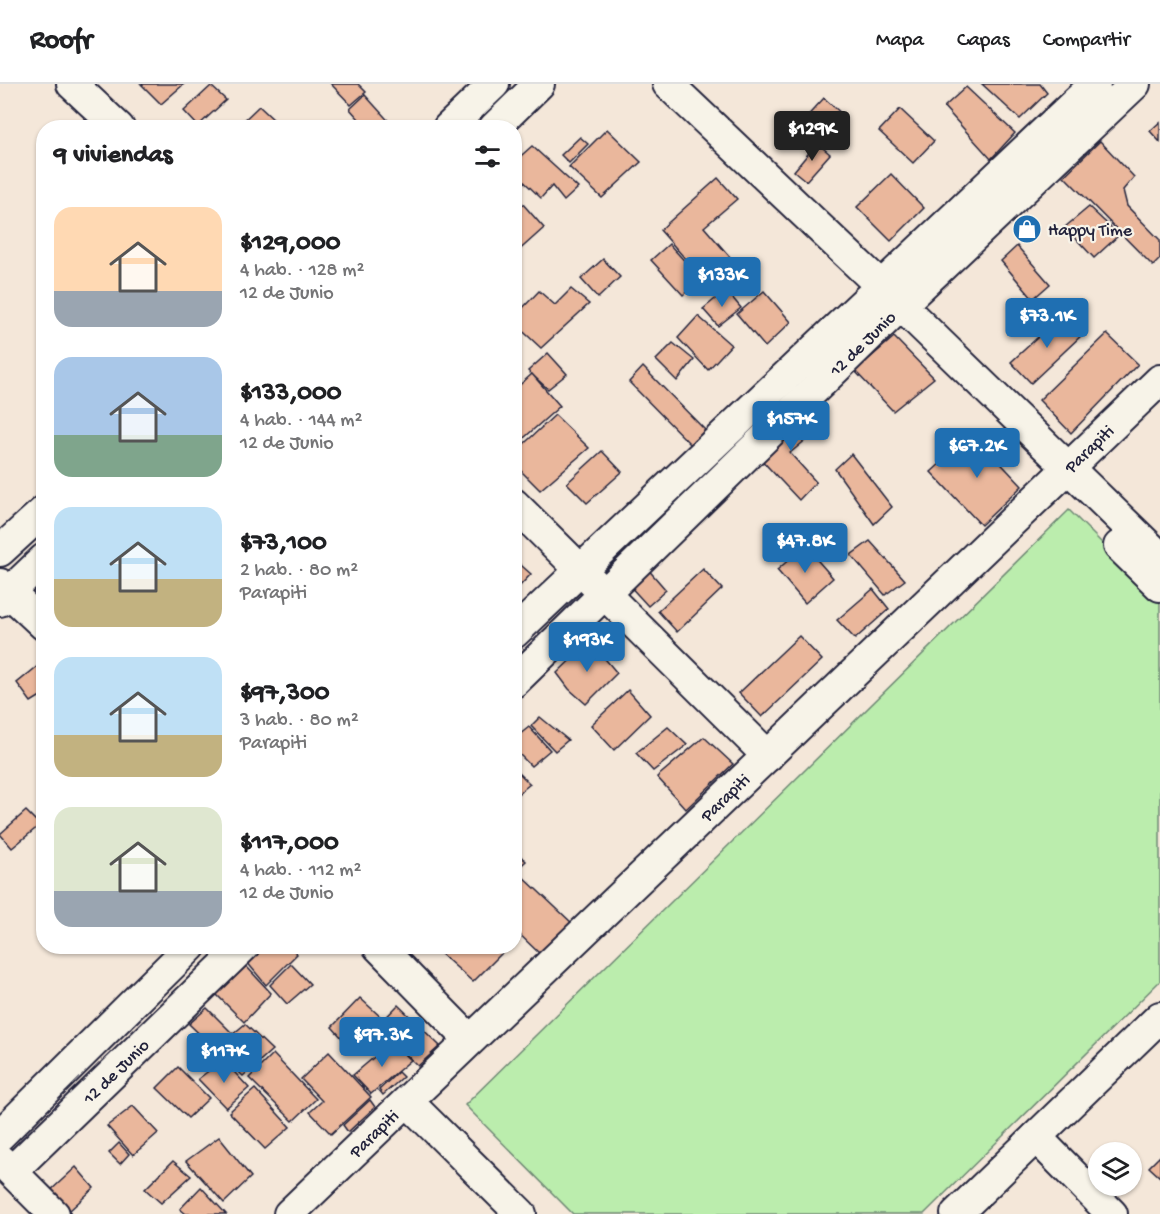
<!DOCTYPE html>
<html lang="es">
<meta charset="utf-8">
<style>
body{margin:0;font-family:"Gochi Hand",sans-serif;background:#f6f6f6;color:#202124;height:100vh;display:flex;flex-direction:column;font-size:22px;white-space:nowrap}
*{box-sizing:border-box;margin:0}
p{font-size:20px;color:#757577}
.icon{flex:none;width:33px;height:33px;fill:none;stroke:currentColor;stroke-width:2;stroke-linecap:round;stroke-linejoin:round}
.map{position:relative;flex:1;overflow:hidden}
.sheet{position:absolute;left:36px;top:36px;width:486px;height:834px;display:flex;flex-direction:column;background:#fff;border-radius:24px;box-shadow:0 2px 4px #0004}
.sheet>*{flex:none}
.buttons{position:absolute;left:1088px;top:1058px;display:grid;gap:12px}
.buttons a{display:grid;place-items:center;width:54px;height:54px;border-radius:50%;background:#fff;box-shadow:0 2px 4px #0004;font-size:30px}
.price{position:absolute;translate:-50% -51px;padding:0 14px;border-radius:6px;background:#1f6fb2;color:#fff;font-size:20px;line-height:39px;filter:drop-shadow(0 2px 3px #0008)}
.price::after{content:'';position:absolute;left:50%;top:36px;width:18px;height:14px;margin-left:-9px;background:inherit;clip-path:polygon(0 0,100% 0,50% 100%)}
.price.current{background:#222;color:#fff}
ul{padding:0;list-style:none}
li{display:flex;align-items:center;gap:18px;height:150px;padding:0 18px}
li span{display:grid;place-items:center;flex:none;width:168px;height:120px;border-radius:18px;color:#555}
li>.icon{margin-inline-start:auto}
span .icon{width:72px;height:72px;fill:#fffc;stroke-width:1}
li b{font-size:26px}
h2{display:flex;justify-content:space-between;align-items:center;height:72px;padding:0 18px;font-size:26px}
header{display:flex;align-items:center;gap:36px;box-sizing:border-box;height:84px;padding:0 30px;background:#fff;border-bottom:2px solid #e0e0e0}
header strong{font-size:28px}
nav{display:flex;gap:33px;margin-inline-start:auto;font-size:21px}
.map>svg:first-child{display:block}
.green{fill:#bbedad;stroke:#6e8874;stroke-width:1.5}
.building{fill:#eab79c;stroke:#22223b;stroke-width:1.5}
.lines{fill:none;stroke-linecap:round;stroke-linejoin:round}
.minor-casing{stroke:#22223b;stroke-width:34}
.minor{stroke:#f7f3e8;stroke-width:30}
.labels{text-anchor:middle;stroke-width:4.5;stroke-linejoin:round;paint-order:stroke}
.poi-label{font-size:18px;fill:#22223b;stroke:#f7f3e8;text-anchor:start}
.street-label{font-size:18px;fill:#22223b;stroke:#f7f3e8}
</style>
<header>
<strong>Roofr</strong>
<nav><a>Mapa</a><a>Capas</a><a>Compartir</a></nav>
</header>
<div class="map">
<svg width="1160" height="1130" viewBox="0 0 1160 1130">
<rect width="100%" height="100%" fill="#f4e7d9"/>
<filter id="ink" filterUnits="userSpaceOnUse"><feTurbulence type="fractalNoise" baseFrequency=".0167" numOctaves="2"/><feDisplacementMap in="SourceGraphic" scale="12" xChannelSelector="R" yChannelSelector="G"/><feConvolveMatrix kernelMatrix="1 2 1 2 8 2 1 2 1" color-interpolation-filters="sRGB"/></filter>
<g filter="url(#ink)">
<path class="green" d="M1069 426 1160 517V897L924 1130H573L465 1021Z"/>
<g class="building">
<path d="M141 0H184L161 20Z"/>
<path d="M331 0H358L366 8 351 21Z"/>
<path d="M982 0H1040L1047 9 1020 35Z"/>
<path d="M211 2 226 16 198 42 184 27Z"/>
<path d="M966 3 1015 49 991 75 944 23Z"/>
<path d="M365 11 394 43 367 44 350 25Z"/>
<path d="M824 14 843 31 820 55 802 38Z"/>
<path d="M259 22 275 37 267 44H236Z"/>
<path d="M900 25 934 57 913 79 879 47Z"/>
<path d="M1160 38V58L1150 47Z"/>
<path d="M607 45 641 78 602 114 569 83Z"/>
<path d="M580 53 588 60 569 79 561 71Z"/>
<path d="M1100 57 1134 93 1123 106 1127 122 1160 156V175L1153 182 1064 92Z"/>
<path d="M817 59 830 70 806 97 794 87Z"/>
<path d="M532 62 578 104 564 117 552 102 541 114 514 88V78Z"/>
<path d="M891 90 924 124 891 157 857 123Z"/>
<path d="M718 94 737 115 704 143 730 173 704 196 660 146Z"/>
<path d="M514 110 544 144 515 170 514 169Z"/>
<path d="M1089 123 1119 151 1094 174 1065 143Z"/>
<path d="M669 160 701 195 683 211 651 176Z"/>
<path d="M1017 162 1050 200 1033 215 1001 177Z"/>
<path d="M603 175 620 193 598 214 581 195Z"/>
<path d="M571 205 589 220 541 264 514 239V233L539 207 555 221Z"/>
<path d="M726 206 741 224 718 242 703 225Z"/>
<path d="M764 207 791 238 765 263 737 230Z"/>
<path d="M698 232 731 261 708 286 678 254Z"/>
<path d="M1061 232 1084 249 1031 299 1011 278Z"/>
<path d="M1107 250 1138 280 1071 349 1039 316Z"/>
<path d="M894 253 934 294 893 327 855 287Z"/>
<path d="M673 259 694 276 677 297 656 276Z"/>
<path d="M548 269 567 290 548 305 528 287Z"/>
<path d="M643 283 705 346 691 361 629 298Z"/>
<path d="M532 290 560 322 517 360 514 358V306Z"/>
<path d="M809 322 824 341 790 369 816 398 799 416 754 368Z"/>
<path d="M555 331 589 364 540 406 514 380V369Z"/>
<path d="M973 350 1022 402 981 441 931 388Z"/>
<path d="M602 367 622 388 587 419 567 399Z"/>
<path d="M851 370 892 423 874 440 835 385Z"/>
<path d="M870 457 905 496 885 511 851 471Z"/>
<path d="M805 462 833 494 805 519 777 486Z"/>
<path d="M514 475 531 490 514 508Z"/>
<path d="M646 483 666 506 648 522 627 499Z"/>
<path d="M703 485 722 505 677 548 658 527Z"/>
<path d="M873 505 889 525 855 555 837 536Z"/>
<path d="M799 552 822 576 762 633 739 609Z"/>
<path d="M590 557 617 589 586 620 569 605 557 589Z"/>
<path d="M39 581 44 586V610L31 618 17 599Z"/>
<path d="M628 606 650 631 614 666 591 641Z"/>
<path d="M540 633 568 656 555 667 531 642Z"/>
<path d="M529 643 550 666 531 682 514 665V655Z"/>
<path d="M668 643 687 661 653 687 636 669Z"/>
<path d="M704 653 733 680 686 725 657 693Z"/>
<path d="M514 684 530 700 514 713Z"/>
<path d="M26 727 40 741 12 764 0 750Z"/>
<path d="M514 766 526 777 514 788Z"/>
<path d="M520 790 573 840 539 869 514 845V794Z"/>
<path d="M262 862H290L297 870 266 901 246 877Z"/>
<path d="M445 862H503L506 865 473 898 439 868Z"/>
<path d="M291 880 310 900 287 920 270 901Z"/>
<path d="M246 882 271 909 244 938 216 910Z"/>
<path d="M360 914 383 935 352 965 332 943Z"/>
<path d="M398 921 440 962 418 982 391 956 375 971 362 958Z"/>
<path d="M207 924 233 950 245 940 272 966 243 992 189 940Z"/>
<path d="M392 958 411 976 371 1010 353 991Z"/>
<path d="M329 968 371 1013 331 1050 310 1028 322 1017 301 995Z"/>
<path d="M273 970 316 1015 293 1037 249 994Z"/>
<path d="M223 976 249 1004 226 1024 198 995Z"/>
<path d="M178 983 209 1014 188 1034 157 1004Z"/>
<path d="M398 988 403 993 383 1011 379 1006Z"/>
<path d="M255 1005 290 1043 265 1065 229 1028Z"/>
<path d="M370 1016 375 1023 348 1048 343 1041Z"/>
<path d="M133 1022 158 1049 133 1071 107 1042Z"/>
<path d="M219 1053 251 1093 224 1119 186 1077Z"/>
<path d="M119 1059 129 1070 120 1080 109 1069Z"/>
<path d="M1160 1072V1093L1149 1083Z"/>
<path d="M173 1077 191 1092 161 1119 145 1105Z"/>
<path d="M76 1083 94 1104 69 1127 49 1108Z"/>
<path d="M201 1103 226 1130H186L180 1125Z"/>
</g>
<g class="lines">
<g class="minor-casing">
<g id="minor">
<path d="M72 0 119 44"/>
<path d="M668 0 881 202 1160 473"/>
<path d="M448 44 494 0"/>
<path d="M494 44 539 0"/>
<path d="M514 420 768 672"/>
<path d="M1119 462 1160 502"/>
<path d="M0 467 44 427"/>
<path d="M0 500 44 541"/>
<path d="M0 517 44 475"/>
<path d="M514 549 1095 0"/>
<path id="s1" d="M514 598 901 221 1135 0"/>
<path d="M378 862 470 956"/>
<path d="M408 1018 521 1130"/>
<path d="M0 1051 191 862"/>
<path d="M1036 1053 1112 1130"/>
<path d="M0 1076 54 1130"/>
<path id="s2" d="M12 1087 244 862"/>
<path id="s3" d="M289 1130 1160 296"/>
<path d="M956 1130 1160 933"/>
</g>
</g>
<use href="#minor" class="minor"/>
</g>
</g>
<defs>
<g id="shop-disc" transform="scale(1.5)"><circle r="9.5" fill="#1f6fb2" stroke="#f7f3e8"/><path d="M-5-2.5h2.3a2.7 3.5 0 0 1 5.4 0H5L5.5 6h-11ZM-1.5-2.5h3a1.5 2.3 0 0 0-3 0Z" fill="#fff"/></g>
</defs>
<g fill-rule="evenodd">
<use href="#shop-disc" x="1027" y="145"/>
</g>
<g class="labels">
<g class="poi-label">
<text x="1048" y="151">Happy Time</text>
</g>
<g class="street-label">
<text dy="6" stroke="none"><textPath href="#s1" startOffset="486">12 de Junio</textPath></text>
<text dy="6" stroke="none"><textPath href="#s3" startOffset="1107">Parapiti</textPath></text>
<text dy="6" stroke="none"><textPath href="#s3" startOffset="603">Parapiti</textPath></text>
<text dy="6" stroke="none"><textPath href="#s2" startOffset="144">12 de Junio</textPath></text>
<text dy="6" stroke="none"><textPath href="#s3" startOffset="117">Parapiti</textPath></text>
</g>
</g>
</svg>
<div class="buttons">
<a><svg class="icon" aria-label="layers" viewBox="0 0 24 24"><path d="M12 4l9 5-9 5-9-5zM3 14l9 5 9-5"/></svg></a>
</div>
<b class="price current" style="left:812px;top:78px">$129K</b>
<b class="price" style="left:722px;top:224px">$133K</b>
<b class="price" style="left:1047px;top:265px">$73.1K</b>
<b class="price" style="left:791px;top:368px">$157K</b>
<b class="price" style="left:977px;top:395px">$67.2K</b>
<b class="price" style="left:805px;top:490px">$47.8K</b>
<b class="price" style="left:587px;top:589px">$193K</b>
<b class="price" style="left:382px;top:984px">$97.3K</b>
<b class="price" style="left:224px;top:1000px">$117K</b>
<section class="sheet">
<h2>9 viviendas<svg class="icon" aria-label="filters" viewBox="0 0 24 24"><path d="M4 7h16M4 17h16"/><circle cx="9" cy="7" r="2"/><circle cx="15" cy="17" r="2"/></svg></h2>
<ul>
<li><span style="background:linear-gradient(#ffd9b3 70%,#9aa5b1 0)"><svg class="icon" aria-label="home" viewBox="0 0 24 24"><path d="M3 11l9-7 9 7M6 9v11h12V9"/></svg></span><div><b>$129,000</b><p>4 hab. · 128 m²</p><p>12 de Junio</p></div></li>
<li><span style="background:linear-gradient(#a9c7e8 65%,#7fa58c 0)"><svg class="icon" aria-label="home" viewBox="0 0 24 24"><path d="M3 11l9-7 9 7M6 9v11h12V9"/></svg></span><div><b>$133,000</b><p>4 hab. · 144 m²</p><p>12 de Junio</p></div></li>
<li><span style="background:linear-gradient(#bfe0f5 60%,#c2b280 0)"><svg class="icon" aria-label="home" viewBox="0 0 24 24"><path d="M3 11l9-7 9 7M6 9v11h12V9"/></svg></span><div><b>$73,100</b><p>2 hab. · 80 m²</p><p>Parapiti</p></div></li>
<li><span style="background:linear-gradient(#bfe0f5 65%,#c2b280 0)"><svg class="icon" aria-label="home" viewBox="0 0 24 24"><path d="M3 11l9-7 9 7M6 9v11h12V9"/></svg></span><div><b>$97,300</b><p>3 hab. · 80 m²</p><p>Parapiti</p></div></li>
<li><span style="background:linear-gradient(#dfe7d0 70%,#9aa5b1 0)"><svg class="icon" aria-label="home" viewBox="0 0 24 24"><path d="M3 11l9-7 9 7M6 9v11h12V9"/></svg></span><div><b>$117,000</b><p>4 hab. · 112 m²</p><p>12 de Junio</p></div></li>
</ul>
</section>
</div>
